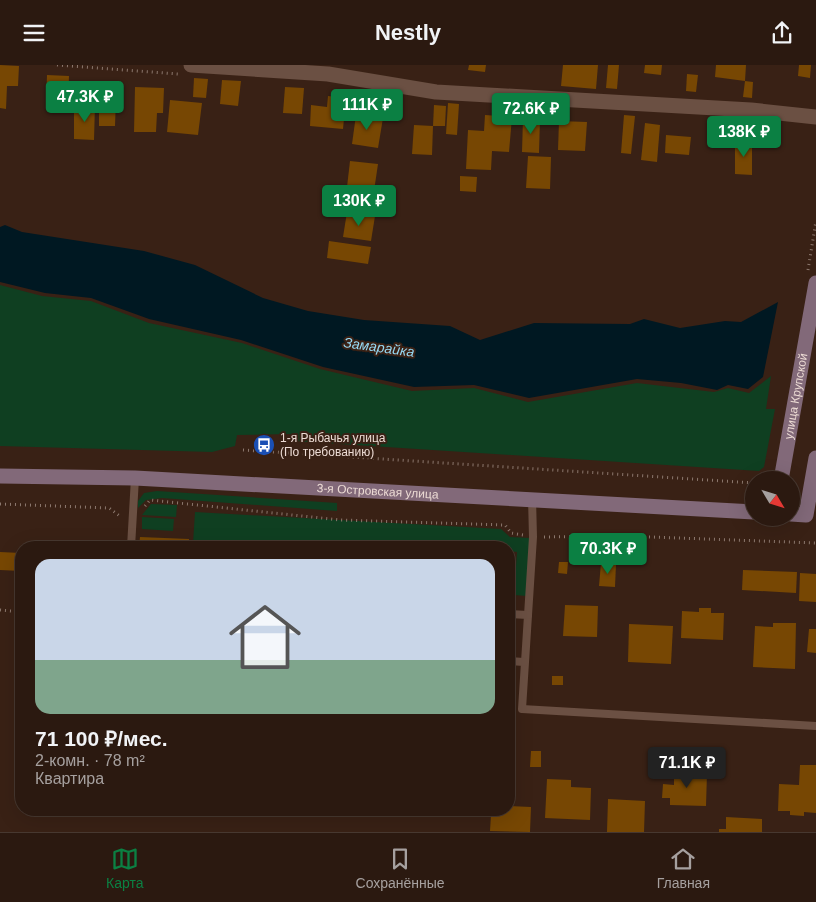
<!DOCTYPE html>
<html lang="ru">
<meta charset="utf-8">
<style>
body{margin:0;font-family:Arial,sans-serif;background:#332219;color:#f1f3f6;height:100vh;display:flex;flex-direction:column;font-size:19px;white-space:nowrap}
*{box-sizing:border-box;margin:0}
p{font-size:16px;color:#a6a09f}
.icon{flex:none;width:28px;height:28px;fill:none;stroke:currentColor;stroke-width:2;stroke-linecap:round;stroke-linejoin:round}
.map{position:relative;flex:1;overflow:hidden}
.details{position:absolute;left:15px;top:476px;width:500px;height:275px;display:flex;flex-direction:column;background:#2b1910;border-radius:20px;box-shadow:0 5px 20px #0002,0 0 0 1px #473830}
.details>*{flex:none}
.needle{width:32px;rotate:128deg}
.buttons{position:absolute;left:745px;top:406px;display:grid;gap:10px}
.buttons a{display:grid;place-items:center;width:55px;height:55px;border-radius:50%;background:#2b1910;box-shadow:0 5px 20px #0002,0 0 0 1px #473830;font-size:25px}
.price{position:absolute;translate:-50% -42px;padding:0 11px;border-radius:5px;background:#0b8043;color:#fff;font-size:16px;line-height:32px;filter:drop-shadow(0 1px 2px #0008)}
.price::after{content:'';position:absolute;left:50%;top:30px;width:15px;height:11px;margin-left:-8px;background:inherit;clip-path:polygon(0 0,100% 0,50% 100%)}
.price.current{background:#222;color:#fff}
ul{padding:0;list-style:none}
li{display:grid;align-content:center;gap:10px;height:265px;padding:0 20px}
li span{display:grid;place-items:center;height:155px;border-radius:15px;color:#555}
li>.icon{margin-inline-start:auto}
span .icon{width:90px;height:90px;fill:#fffc;stroke-width:1}
li b{font-size:21px}
header{display:flex;justify-content:space-between;align-items:center;height:65px;padding:0 20px;background:#2b1910;font-size:22px;font-weight:700}
.tabs{display:flex;justify-content:space-around;align-items:center;height:70px;border-top:1px solid #473830;background:#2b1910;font-size:14px;color:#a6a09f}
.tabs a{display:grid;justify-items:center;gap:2px}
.tabs .current{color:#0b8043}
.map>svg:first-child{display:block}
.green{fill:#0f3f21}
.water{fill:#001822}
.building{fill:#774703}
.lines{fill:none;stroke-linecap:round;stroke-linejoin:round}
.path{stroke:#8c786e;stroke-width:3;stroke-dasharray:1 4;stroke-linecap:butt}
.lane{stroke:#6b5043;stroke-width:8}
.street{stroke:#6b5043;stroke-width:15}
.secondary{stroke:#826979;stroke-width:15}
.labels{text-anchor:middle;stroke-width:4;stroke-linejoin:round;paint-order:stroke}
.street-label{font-size:12px;fill:#ecdbd4;stroke:#392115}
.poi-label{font-size:12px;fill:#ecdbd4;stroke:#392115;text-anchor:start}
.water-label{font-size:14px;font-style:italic;fill:#96d8f3;stroke:#392115}
</style>
<header><svg class="icon" aria-label="menu" viewBox="0 0 24 24"><path d="M4 6h16M4 12h16M4 18h16"/></svg>Nestly<svg class="icon" aria-label="share" viewBox="0 0 24 24"><path d="M12 15V3M7 8l5-5 5 5M5 13v7h14v-7"/></svg></header>
<div class="map">
<svg width="816" height="767" viewBox="0 0 816 767">
<rect width="100%" height="100%" fill="#392115"/>
<g class="green">
<path d="M0 220 42 231 91 236 149 258 242 278 320 304 412 326 474 323 528 337 637 318 714 327 728 323 749 328 771 311 766 344H775L764 402 759 406 293 376 290 369 237 370 235 381 212 387 0 381Z"/>
<path d="M157 426 337 438V446L162 433 146 435 138 443V436L144 428Z"/>
<path d="M151 439 177 440 176 452 142 450Z"/>
<path d="M195 447 501 464 510 472 530 473 527 531 514 530 517 487 509 486V482H284L193 478Z"/>
<path d="M142 452 174 454 173 466 142 464Z"/>
</g>
<path class="water" d="M5 160 22 167 144 186 195 200 263 233 308 246 364 255 450 261 480 275 534 258 630 259 644 254 680 263 725 256 741 257 778 237 763 312 748 324 728 320 717 325 681 318 637 314 529 333 474 320 414 322 323 302 241 275 149 254 91 233 45 228 0 217V162Z"/>
<g class="building">
<path d="M0 0 19 1 18 21H7L6 44 0 43Z"/>
<path d="M469 0H486L485 7 468 5Z"/>
<path d="M563 0H598L596 24 561 21Z"/>
<path d="M608 0H619L617 24 606 23Z"/>
<path d="M645 0H662L661 10 644 8Z"/>
<path d="M716 0H746L745 16 753 17 752 33 743 32 745 16 715 12Z"/>
<path d="M799 0H811L810 13 798 11Z"/>
<path d="M687 9 698 10 696 27 686 26Z"/>
<path d="M47 10 69 11 68 39H46Z"/>
<path d="M194 13 208 14 206 33 193 32Z"/>
<path d="M222 15 241 16 238 41 220 39Z"/>
<path d="M135 22 164 23 163 48H157L156 67H134Z"/>
<path d="M285 22 304 23 302 49 283 48Z"/>
<path d="M328 31 346 33 343 64 310 61 311 40 327 42Z"/>
<path d="M99 33H116L115 61H99Z"/>
<path d="M170 35 202 38 198 70 167 67Z"/>
<path d="M448 38 459 39 457 70 446 69Z"/>
<path d="M80 40H95L94 75 74 74V48H80Z"/>
<path d="M434 40 446 41 445 61H433Z"/>
<path d="M356 50 383 53 378 83 352 79Z"/>
<path d="M485 50 512 52 509 87 492 86 491 105 466 104 468 65 484 66Z"/>
<path d="M624 50 635 51 631 89 621 88Z"/>
<path d="M523 53 540 54 539 88 522 87Z"/>
<path d="M559 56 587 57 585 86 558 85Z"/>
<path d="M645 58 660 60 657 97 641 95Z"/>
<path d="M414 60 433 61 432 90 412 89Z"/>
<path d="M666 70 691 72 689 90 665 88Z"/>
<path d="M735 77H752V110L735 109Z"/>
<path d="M528 91 551 92 550 124 526 123Z"/>
<path d="M350 96 378 99 374 126 347 122Z"/>
<path d="M460 111 477 112 476 127 460 126Z"/>
<path d="M347 147 375 151 371 176 343 172Z"/>
<path d="M329 176 371 182 368 199 327 193Z"/>
<path d="M140 472 189 474V482H139Z"/>
<path d="M0 487 21 488V506L0 505Z"/>
<path d="M509 488H513L511 527H509Z"/>
<path d="M559 497H568L567 509 558 508Z"/>
<path d="M601 498 616 499 615 522 599 521Z"/>
<path d="M743 505 797 507 796 528 742 525Z"/>
<path d="M800 508 816 509V537L799 536Z"/>
<path d="M565 540 598 541 597 572 563 571Z"/>
<path d="M699 543H711V548H724L723 575 681 573 682 546 699 547Z"/>
<path d="M773 558H796L795 604 753 602 755 561 773 562Z"/>
<path d="M629 559 673 561 671 599 628 597Z"/>
<path d="M809 564H816V588L807 587Z"/>
<rect x="552" y="611" width="11" height="9"/>
<path d="M531 686H541V702H530Z"/>
<path d="M800 700H816V748L804 747V751L790 750V746H778L779 719 799 720Z"/>
<path d="M682 705 707 708 706 741 670 740V733H662L663 719 674 720V707H682Z"/>
<path d="M547 714 571 715V722L591 723 590 755 545 753Z"/>
<path d="M608 734 645 736 644 767H607Z"/>
<path d="M509 741 531 742 530 767 490 766 491 750H499V745H509Z"/>
<path d="M726 752 762 754V767H719V764H726Z"/>
</g>
<g class="lines">
<g class="path">
<path d="M57 0 178 9"/>
<path d="M808 205 816 156"/>
<path d="M243 385 754 418"/>
<path d="M0 439 109 443 121 452"/>
<path d="M145 441 150 435 340 455 505 460 511 468 523 470"/>
<path d="M544 472 623 471 816 478"/>
<path d="M0 545 21 547"/>
</g>
<g class="lane">
<path d="M532 433 533 472 522 644 816 661"/>
<path d="M131 482 135 413"/>
<path d="M509 549 528 550"/>
<path d="M509 596 524 597"/>
</g>
<path class="street" d="M191 0 328 9 436 27 751 45 816 52"/>
<g class="secondary">
<path id="s1" d="M0 411 135 413 754 447"/>
<path id="s2" d="M781 415 816 218"/>
<path d="M791 449 806 450 816 393"/>
</g>
</g>
<defs>
<g id="bus-disc" transform="scale(1.125)"><circle r="9.5" fill="#1a4fb4" stroke="#392115"/><path d="M-5-6H5V4H4V6H2V4H-2V6H-4V4H-5ZM-3.5-4V0h7V-4ZM-3.5 1.2v1.5H-2V1.2ZM2 1.2v1.5H3.5V1.2Z" fill="#fff"/></g>
</defs>
<g fill-rule="evenodd">
<use href="#bus-disc" x="264" y="380"/>
</g>
<g class="labels">
<g class="street-label">
<text dy="4" stroke="none"><textPath href="#s2" startOffset="85">улица Крупской</textPath></text>
<text dy="4" stroke="none"><textPath href="#s1" startOffset="378">3-я Островская улица</textPath></text>
</g>
<g class="poi-label">
<text x="280" y="377">1-я Рыбачья улица<tspan x="280" dy="14">(По требованию)</tspan></text>
</g>
<g class="water-label">
<text transform="translate(379 282) rotate(8)" y="5">Замарайка</text>
</g>
</g>
</svg>
<div class="buttons">
<a><svg class="needle" viewBox="-14 -14 28 28"><path d="M0-13l5 13h-10z" fill="#e53935"/><path d="M0 13l5-13h-10z" fill="#a6a09f"/></svg></a>
</div>
<b class="price" style="left:85px;top:58px">47.3K ₽</b>
<b class="price" style="left:367px;top:66px">111K ₽</b>
<b class="price" style="left:531px;top:70px">72.6K ₽</b>
<b class="price" style="left:744px;top:93px">138K ₽</b>
<b class="price" style="left:359px;top:162px">130K ₽</b>
<b class="price" style="left:608px;top:510px">70.3K ₽</b>
<b class="price current" style="left:687px;top:724px">71.1K ₽</b>
<section class="details">
<ul>
<li><span style="background:linear-gradient(#c9d6e8 65%,#7fa58c 0)"><svg class="icon" aria-label="home" viewBox="0 0 24 24"><path d="M3 11l9-7 9 7M6 9v11h12V9"/></svg></span><div><b>71 100 ₽/мес.</b><p>2-комн. · 78 m²</p><p>Квартира</p></div></li>
</ul>
</section>
</div>
<nav class="tabs">
<a class="current"><svg class="icon" aria-label="map" viewBox="0 0 24 24"><path d="M3 6l6-2 6 2 6-2v14l-6 2-6-2-6 2zM9 4v14M15 6v14"/></svg>Карта</a>
<a><svg class="icon" aria-label="saved" viewBox="0 0 24 24"><path d="M7 4h10v16l-5-4-5 4z"/></svg>Сохранённые</a>
<a><svg class="icon" aria-label="home" viewBox="0 0 24 24"><path d="M3 11l9-7 9 7M6 9v11h12V9"/></svg>Главная</a>
</nav>
